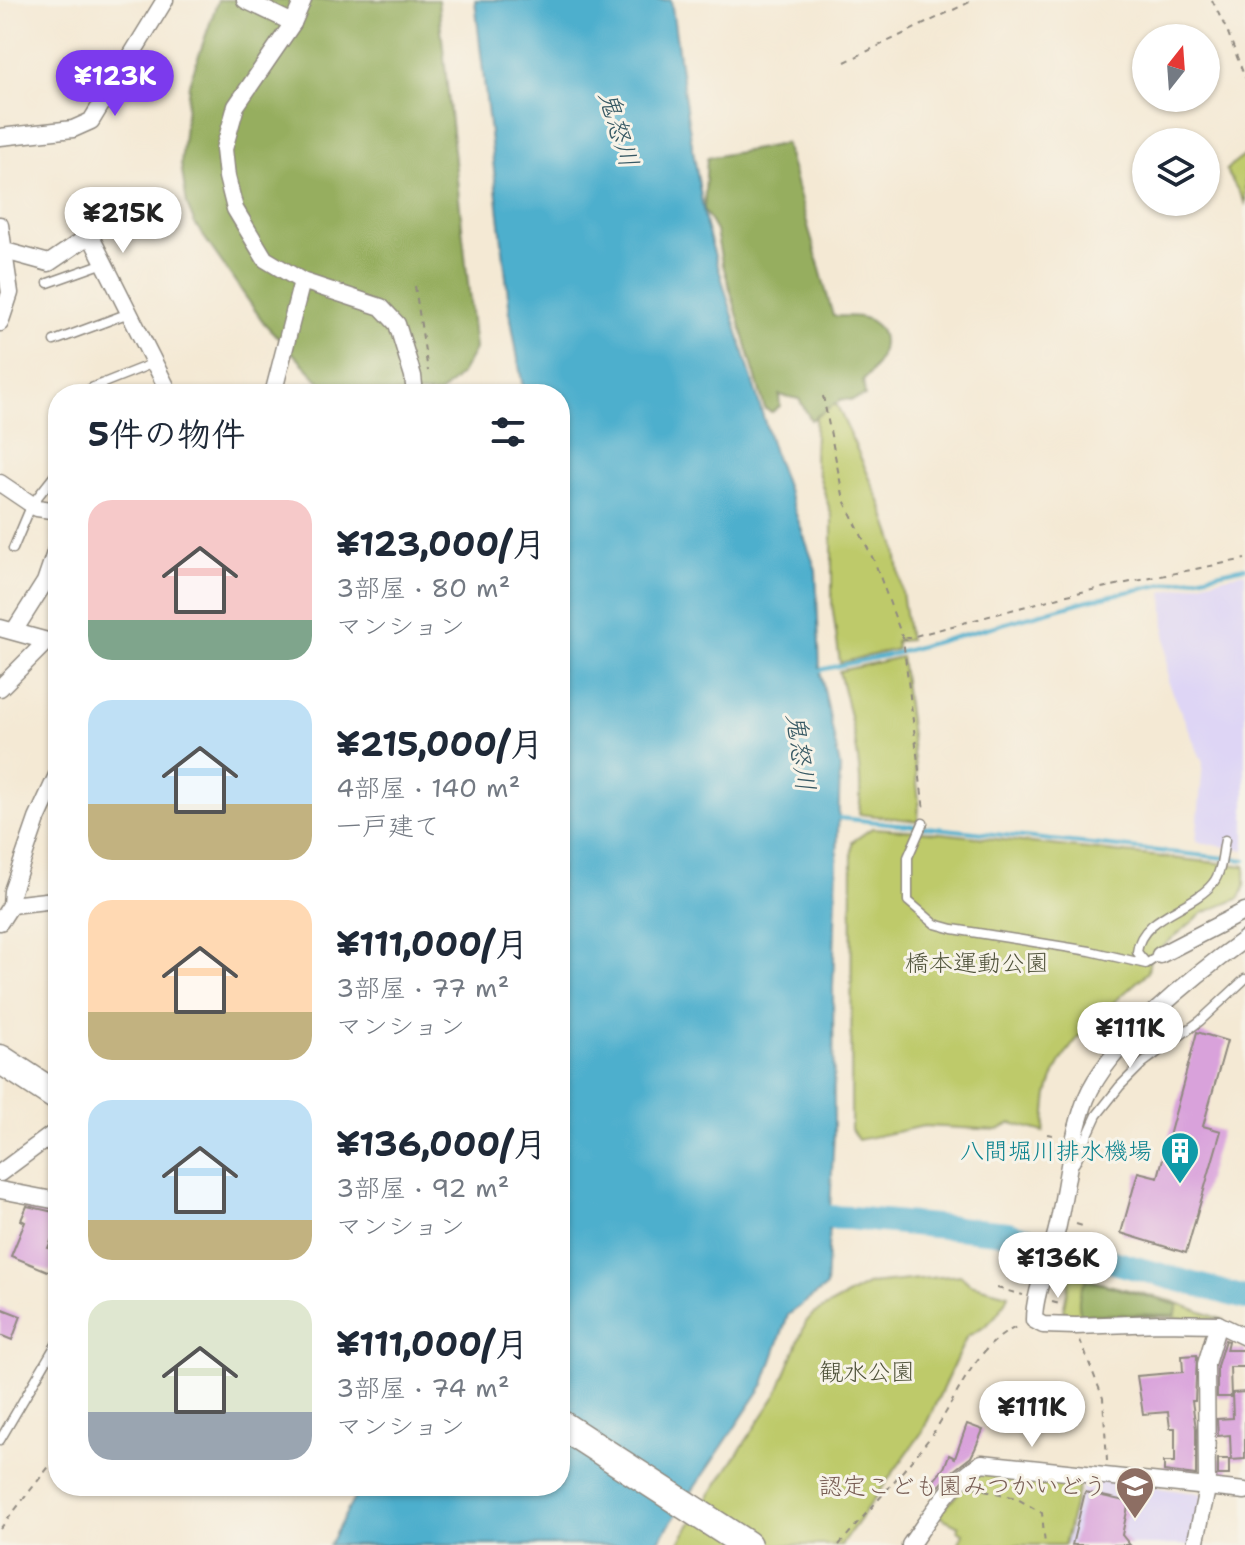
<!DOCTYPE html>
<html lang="ja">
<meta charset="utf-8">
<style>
body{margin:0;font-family:"Shantell Sans","Klee One",sans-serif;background:#f2f2f3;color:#1f2937;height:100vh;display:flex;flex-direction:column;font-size:30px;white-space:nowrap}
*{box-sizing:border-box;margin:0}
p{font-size:26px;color:#747a83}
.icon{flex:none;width:44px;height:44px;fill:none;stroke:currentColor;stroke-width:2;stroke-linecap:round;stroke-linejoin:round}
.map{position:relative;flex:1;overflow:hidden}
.sheet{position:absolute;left:48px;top:384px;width:522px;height:1112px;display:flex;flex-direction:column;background:#fff;border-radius:32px;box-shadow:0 2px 6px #0004}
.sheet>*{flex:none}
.needle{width:52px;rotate:17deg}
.tools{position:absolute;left:1132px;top:24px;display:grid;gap:16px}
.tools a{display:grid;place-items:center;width:88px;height:88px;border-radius:50%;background:#fff;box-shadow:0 2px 6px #0004;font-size:40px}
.price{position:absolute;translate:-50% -68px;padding:0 18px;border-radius:28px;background:#fff;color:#222;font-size:26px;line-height:52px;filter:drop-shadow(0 2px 4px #0008)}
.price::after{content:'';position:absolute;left:50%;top:48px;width:24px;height:18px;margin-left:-12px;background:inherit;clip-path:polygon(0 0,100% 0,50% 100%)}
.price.active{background:#7c3aed;color:#fff}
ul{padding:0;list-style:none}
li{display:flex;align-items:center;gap:24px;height:200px;padding:0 40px}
li span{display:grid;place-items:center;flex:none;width:224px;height:160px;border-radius:24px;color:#555}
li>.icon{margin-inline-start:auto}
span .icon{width:96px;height:96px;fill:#fffc;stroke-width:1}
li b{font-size:34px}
h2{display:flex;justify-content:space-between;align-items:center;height:96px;padding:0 40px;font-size:34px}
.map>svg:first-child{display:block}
.built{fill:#ded5f5}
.green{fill:#beca6b;stroke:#747a4b;stroke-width:2}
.forest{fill:#96ae5f;stroke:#606c45;stroke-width:2}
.water{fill:#4eafcd;stroke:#3c6d7c;stroke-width:2}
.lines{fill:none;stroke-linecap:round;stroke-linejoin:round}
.stream{stroke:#4eafcd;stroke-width:4}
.river{stroke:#4eafcd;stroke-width:24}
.building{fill:#d9a2db}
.service-casing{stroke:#908a80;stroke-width:11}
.minor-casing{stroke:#908a80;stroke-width:19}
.trunk-casing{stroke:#908a80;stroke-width:31}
.path{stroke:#908a80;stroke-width:2;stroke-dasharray:6 6;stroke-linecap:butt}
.service{stroke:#fff;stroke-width:8}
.minor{stroke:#fff;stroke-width:16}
.trunk{stroke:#fff;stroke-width:28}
.labels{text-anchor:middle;stroke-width:6;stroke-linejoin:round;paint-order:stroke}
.park-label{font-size:24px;fill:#50533b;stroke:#f7f3e8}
.culture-label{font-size:24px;fill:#0d838f;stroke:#f7f3e8;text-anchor:end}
.education-label{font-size:24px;fill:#785e54;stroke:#f7f3e8;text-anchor:end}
.water-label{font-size:26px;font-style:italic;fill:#375964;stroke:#f7f3e8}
</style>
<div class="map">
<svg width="1245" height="1545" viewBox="0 0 1245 1545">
<rect width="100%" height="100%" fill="#f7f3e8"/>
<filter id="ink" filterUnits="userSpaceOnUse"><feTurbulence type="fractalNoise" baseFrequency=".0125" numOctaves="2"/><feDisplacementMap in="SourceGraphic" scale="16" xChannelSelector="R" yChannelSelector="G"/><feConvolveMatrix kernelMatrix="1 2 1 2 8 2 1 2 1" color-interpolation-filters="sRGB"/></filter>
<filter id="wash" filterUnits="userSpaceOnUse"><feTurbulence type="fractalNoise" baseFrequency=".006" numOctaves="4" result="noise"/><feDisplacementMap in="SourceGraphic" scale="32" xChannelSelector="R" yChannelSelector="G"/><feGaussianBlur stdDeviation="1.8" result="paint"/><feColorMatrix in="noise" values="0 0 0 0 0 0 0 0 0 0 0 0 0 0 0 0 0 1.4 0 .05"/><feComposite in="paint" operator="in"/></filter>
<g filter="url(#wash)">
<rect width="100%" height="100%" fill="#f4e9d4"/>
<g class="built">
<path d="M1245 572V850L1196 842 1203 763 1168 681 1163 592Z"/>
<path d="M1085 1478 1203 1494 1192 1545H1065Z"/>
</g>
<g class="green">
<path d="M1245 155V203L1226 170Z"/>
<path d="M837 405 880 501 895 544 909 640 896 641 897 649 840 663 832 604V517L814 459 816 406Z"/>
<path d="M901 657 919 800 918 821 859 814C865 767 850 717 839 671Z"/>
<path d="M872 828 921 831 1245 866V885L1240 898 1203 913 1150 957 1148 972C1110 1007 1060 1041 1048 1095 1046 1107 1046 1120 1044 1132L1011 1123 998 1130 924 1126 858 1140 851 1129 852 842Z"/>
<path d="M960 1275 970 1284 1008 1294C1002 1313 986 1329 967 1336L923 1431 841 1545H677L777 1394 806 1322 813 1314 869 1284Z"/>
<path d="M1070 1275 1172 1301 1224 1320 1162 1317H1080L1063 1311Z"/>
<path d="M981 1467 1081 1478 1064 1545H958L963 1533 957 1530 959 1526 938 1516Z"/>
</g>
<g class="forest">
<path d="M218 0H438L475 349 461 374 440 394H332L264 323 195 224 187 205 181 164 189 84Z"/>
<path d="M785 143 833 316C845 317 860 314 871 321 895 336 878 367 863 381L865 396 852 400 842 399 811 420 799 399 779 395 780 406 772 412 765 409 721 258 716 231 704 210 707 158C733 152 760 150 785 143Z"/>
<path d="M1087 1280 1178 1305 1175 1315 1081 1314C1077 1304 1079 1286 1087 1280Z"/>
</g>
<path class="water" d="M475 0H671L687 115 706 226 774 453 816 570 820 670 840 767 833 988 834 1132 826 1287 788 1315 764 1384 656 1545H329L358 1491 363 1486H560V394H524L510 313Z"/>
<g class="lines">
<g class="stream">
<path d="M820 670 893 654 1089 600 1245 567"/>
<path d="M839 818 1245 860"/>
</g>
<path class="river" d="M797 1216 850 1218 1008 1233 1245 1298"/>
</g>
<g id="blocks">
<g class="building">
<path d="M1197 1032 1227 1041 1203 1126 1221 1131 1186 1253 1121 1233 1138 1172 1158 1177Z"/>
<path d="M27 1206 58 1213V1225L48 1248 58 1252 50 1272 11 1256 25 1222 21 1220Z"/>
<path d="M0 1308 21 1316 12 1340 0 1335Z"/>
<path d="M1225 1340 1228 1341 1226 1350H1245V1367H1230L1231 1397H1217V1366Z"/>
<path d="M1197 1355 1195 1401H1192L1196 1428V1475L1164 1471V1462H1175V1428H1170L1168 1412 1143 1414 1137 1376 1183 1372 1182 1356Z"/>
<path d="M1245 1392V1459L1231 1460 1230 1435 1218 1436 1217 1419 1233 1418 1232 1393Z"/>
<path d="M967 1424 983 1430 975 1449 971 1457 953 1471 935 1491 929 1486 944 1468 949 1455 955 1458Z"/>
<rect x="1218" y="1459" width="11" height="16"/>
<path d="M1085 1492 1129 1502 1122 1535 1130 1545H1072Z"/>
</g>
</g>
</g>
<g filter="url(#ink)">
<use href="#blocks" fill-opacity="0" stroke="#908a80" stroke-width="2"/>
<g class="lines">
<g class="service-casing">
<g id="service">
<path d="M48 283 104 263"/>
<path d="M54 341 129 313"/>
<path d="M91 388 154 363"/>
<path d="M13 549 32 504 58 471"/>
<path d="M923 823 908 857V901L935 924 953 929 1090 951 1146 964 1160 955"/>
<path d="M1146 963 1137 952C1141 915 1193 909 1213 883 1222 872 1222 853 1225 840"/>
<path d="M1075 1163 1097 1115 1120 1086 1143 1063 1200 1021 1245 979"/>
<path d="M0 1440 58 1341"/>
</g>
</g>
<g class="minor-casing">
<g id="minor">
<path d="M245 0 293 23 236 106 224 149 227 177 235 209 265 259 302 281 381 307 397 324 413 376 415 394"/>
<path d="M293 23 303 0"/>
<path d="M0 137 73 129 91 121 165 0"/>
<path d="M0 225 10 293 0 323"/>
<path d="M5 251 49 263 90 235 170 394"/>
<path d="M273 394 302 281"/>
<path d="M0 483 37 508 58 511"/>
<path d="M0 628 58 644"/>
<path d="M14 631 45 582 58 544"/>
<path d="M0 688 47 641"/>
<path d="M11 905 54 900 58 902"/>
<path d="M0 922 11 905 12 891 37 819 58 773"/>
<path d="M1245 939C1196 974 1109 1043 1086 1099 1071 1139 1067 1183 1058 1225 1052 1255 1034 1290 1034 1320L1043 1325 1076 1326 1161 1323 1218 1324 1245 1337"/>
<path d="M1160 955 1245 911"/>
<path d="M0 1173 58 1130"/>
<path d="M0 1190 58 1201"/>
<path d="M910 1545C931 1516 951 1481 982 1463L1245 1491"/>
<path d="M1195 1545 1207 1489 1206 1364 1218 1324"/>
</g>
</g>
<g class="trunk-casing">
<g id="trunk">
<path d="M0 1059 58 1097"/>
<path d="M560 1424 747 1545"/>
</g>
</g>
<g class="path">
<path d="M1212 0 1228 33 1245 78"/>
<path d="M845 62 974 0"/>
<path d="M415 286 428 371"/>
<path d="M823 396 844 500 875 563 903 639 924 811"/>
<path d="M904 639 1067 595 1245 559"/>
<path d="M1047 1134 1058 1136"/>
<path d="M1076 1224 1086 1227"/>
<path d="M997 1288 1023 1295"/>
<path d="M1052 1302 1063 1305"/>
<path d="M1080 1340 1103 1398 1107 1461"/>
<path d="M973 1487 1016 1498 1042 1513 1045 1545"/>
<path d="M0 1529 58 1455"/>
<path d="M839 1545C869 1510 900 1476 928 1440 957 1402 972 1345 1019 1326"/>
</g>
<use href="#service" class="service"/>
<use href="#minor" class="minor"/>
<use href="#trunk" class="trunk"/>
</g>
</g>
<defs>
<g id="building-pin" transform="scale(2)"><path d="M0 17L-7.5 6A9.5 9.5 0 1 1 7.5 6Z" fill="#0f9aa8" stroke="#f7f3e8"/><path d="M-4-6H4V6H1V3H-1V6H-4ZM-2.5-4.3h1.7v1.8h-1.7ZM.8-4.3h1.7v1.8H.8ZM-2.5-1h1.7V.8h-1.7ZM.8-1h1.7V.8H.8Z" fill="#fff"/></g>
<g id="school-pin" transform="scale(2)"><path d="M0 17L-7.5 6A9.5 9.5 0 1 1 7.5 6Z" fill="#8d6e63" stroke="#f7f3e8"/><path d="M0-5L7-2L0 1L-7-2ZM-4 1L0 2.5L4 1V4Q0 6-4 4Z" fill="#fff"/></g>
</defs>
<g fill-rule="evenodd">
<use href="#building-pin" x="1180" y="1151"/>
<use href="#school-pin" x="1135" y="1486"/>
</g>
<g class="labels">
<g class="park-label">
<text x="977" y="971">橋本運動公園</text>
<text x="867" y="1380">観水公園</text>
</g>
<g class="culture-label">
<text x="1152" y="1159">八間堀川排水機場</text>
</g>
<g class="education-label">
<text x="1107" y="1494">認定こども園みつかいどう</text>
</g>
<g class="water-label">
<text transform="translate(619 129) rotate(73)" y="9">鬼怒川</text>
<text transform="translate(801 752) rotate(82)" y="9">鬼怒川</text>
</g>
</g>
</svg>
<div class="tools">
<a><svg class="needle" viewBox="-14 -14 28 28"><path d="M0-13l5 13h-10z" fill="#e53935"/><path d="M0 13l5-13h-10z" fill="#747a83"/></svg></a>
<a><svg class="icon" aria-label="layers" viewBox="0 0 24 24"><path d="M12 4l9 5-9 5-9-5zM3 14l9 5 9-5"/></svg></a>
</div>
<b class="price active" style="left:115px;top:118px">¥123K</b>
<b class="price" style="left:123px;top:255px">¥215K</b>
<b class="price" style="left:1130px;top:1070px">¥111K</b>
<b class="price" style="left:1058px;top:1300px">¥136K</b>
<b class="price" style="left:1032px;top:1449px">¥111K</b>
<section class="sheet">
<h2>5件の物件<svg class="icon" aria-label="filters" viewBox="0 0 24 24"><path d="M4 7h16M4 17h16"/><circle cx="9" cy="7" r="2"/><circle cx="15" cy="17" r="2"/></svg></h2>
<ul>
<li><span style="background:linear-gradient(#f6c9c9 75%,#7fa58c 0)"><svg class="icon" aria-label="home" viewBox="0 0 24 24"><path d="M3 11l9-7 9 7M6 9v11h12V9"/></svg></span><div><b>¥123,000/月</b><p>3部屋 · 80 m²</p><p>マンション</p></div></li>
<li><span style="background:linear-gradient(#bfe0f5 65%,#c2b280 0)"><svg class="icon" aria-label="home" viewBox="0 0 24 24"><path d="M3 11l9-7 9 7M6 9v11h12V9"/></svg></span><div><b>¥215,000/月</b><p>4部屋 · 140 m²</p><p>一戸建て</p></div></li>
<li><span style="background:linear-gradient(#ffd9b3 70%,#c2b280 0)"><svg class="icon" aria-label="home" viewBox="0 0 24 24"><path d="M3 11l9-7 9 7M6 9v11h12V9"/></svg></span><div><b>¥111,000/月</b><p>3部屋 · 77 m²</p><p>マンション</p></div></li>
<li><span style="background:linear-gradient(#bfe0f5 75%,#c2b280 0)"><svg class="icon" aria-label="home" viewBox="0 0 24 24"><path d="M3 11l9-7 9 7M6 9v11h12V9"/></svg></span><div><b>¥136,000/月</b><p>3部屋 · 92 m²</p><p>マンション</p></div></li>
<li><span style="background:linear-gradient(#dfe7d0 70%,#9aa5b1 0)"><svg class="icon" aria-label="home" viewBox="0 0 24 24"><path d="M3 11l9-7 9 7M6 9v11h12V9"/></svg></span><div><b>¥111,000/月</b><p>3部屋 · 74 m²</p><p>マンション</p></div></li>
</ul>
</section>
</div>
